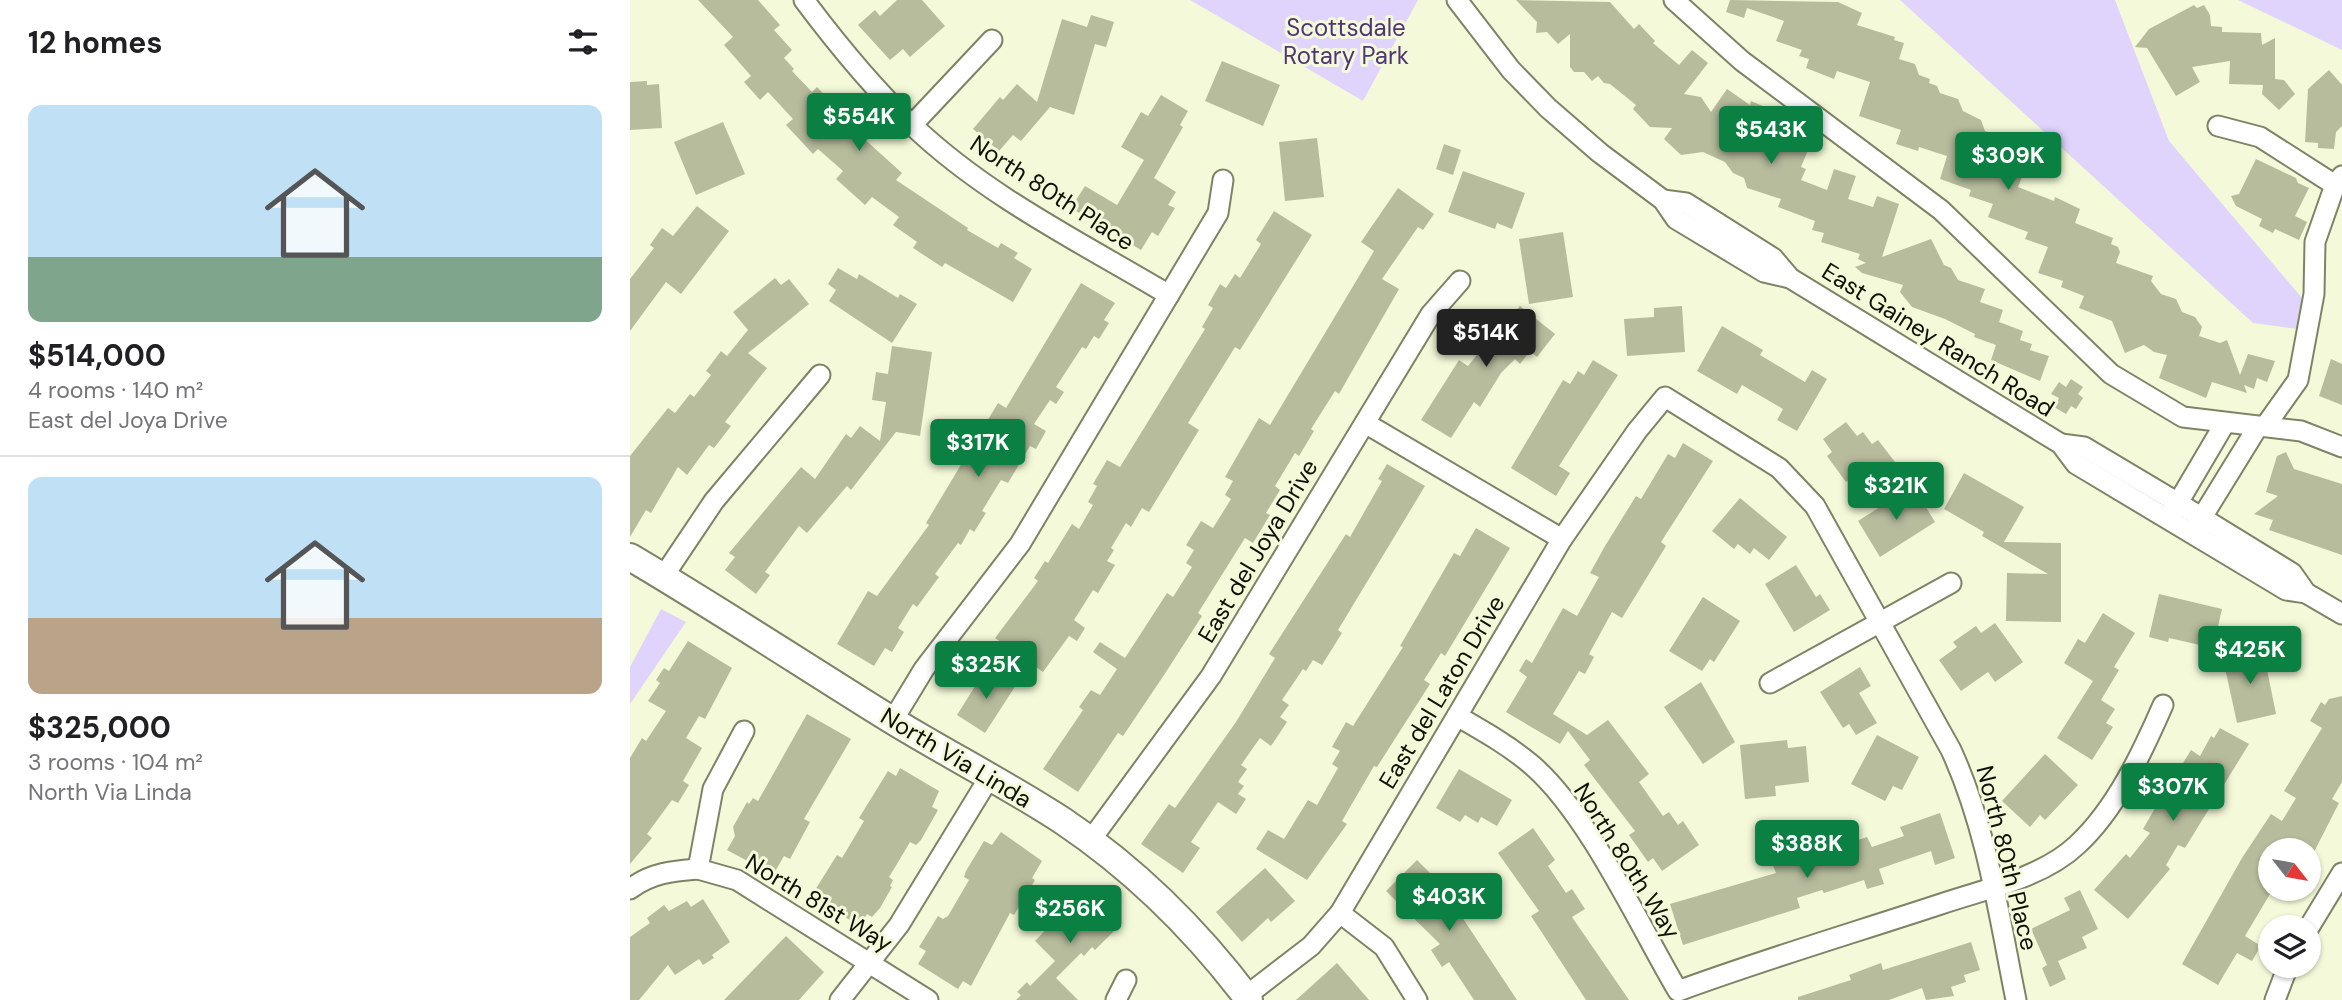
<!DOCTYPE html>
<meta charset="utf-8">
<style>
body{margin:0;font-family:"DM Sans",sans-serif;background:#f2f2f2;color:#202124;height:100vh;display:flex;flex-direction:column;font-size:26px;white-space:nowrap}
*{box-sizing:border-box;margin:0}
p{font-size:23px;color:#757577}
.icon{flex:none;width:38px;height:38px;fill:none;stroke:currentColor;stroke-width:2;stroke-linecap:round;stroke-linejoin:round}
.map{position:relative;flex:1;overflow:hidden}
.panel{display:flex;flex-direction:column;background:#fff;width:630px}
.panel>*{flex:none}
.needle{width:46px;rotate:121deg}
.fabs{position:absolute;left:1628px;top:838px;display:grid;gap:14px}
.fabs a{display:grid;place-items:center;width:63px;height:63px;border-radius:50%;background:#fff;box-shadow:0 2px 5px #0004;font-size:35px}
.price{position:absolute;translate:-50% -60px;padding:0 16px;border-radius:7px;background:#0b8043;color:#fff;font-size:23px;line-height:46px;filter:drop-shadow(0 2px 4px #0008)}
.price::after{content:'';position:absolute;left:50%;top:42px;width:21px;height:16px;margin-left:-10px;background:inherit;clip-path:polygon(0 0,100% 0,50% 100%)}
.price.active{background:#222;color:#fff}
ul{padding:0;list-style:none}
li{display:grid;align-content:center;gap:14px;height:371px;padding:0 28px}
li+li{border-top:2px solid #e0e0e0}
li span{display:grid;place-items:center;height:217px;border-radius:14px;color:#555}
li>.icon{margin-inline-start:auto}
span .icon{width:126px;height:126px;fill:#fffc;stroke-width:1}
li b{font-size:30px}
h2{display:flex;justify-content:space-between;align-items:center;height:84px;padding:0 28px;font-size:30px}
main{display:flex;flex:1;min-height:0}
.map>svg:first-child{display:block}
.green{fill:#e1d4fc}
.building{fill:#b7bc9d}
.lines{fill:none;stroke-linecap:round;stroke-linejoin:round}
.street-casing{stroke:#7e8366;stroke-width:23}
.secondary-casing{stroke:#7e8366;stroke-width:30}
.street{stroke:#fff;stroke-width:19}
.secondary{stroke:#fff;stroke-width:26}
.labels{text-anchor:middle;stroke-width:6;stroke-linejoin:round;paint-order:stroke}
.park-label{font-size:24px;fill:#4f3575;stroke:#f4fad9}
.street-label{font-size:24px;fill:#101106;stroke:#f4fad9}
</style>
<main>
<section class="panel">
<h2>12 homes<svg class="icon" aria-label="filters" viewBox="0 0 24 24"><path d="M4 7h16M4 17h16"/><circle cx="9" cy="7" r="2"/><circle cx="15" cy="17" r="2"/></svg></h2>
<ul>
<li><span style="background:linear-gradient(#bfe0f5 70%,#7fa58c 0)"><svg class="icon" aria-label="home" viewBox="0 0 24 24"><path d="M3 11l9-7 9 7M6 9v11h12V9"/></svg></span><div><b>$514,000</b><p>4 rooms · 140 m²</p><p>East del Joya Drive</p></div></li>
<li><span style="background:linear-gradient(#bfe0f5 65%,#b9a48a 0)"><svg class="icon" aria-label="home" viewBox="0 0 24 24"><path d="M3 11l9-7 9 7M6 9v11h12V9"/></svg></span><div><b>$325,000</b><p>3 rooms · 104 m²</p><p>North Via Linda</p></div></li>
</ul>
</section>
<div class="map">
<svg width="1712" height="1000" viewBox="0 0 1712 1000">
<rect width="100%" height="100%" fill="#f4fad9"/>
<g class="green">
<path d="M560 0H788L733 101Z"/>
<path d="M1270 0H1485L1539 141 1672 298 1668 329 1623 323Z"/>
<path d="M1608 0H1712V50Z"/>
<path d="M31 609 56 622 0 704V667Z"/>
</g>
<g class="building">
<path d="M68 0H128L150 25 144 30 162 50 154 58 164 69 162 71 182 92 187 87 205 106 199 112 226 142 231 136 272 173 266 180 338 228 337 230 368 248 371 243 388 253 384 258 402 269 383 302 315 263 312 267 283 248 287 242 263 225 269 217 242 197 235 205 206 179 213 171 188 149 183 154 156 125 163 119 138 92 130 100 114 82 121 76 94 45 103 37Z"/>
<path d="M267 0H292L315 26 280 57 273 49 260 60 228 25 245 10 250 16Z"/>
<path d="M886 0 980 2 1004 29 1009 24 1025 41 1023 43 1049 65 1062 50 1078 63 1054 94 1071 97 1081 112 1097 89 1120 105 1121 101 1142 110 1131 134 1157 146 1161 135 1181 143 1171 167 1176 169 1171 180 1197 190 1204 169 1226 176 1218 199 1243 207 1247 196 1269 204 1252 257 1301 239 1314 265 1321 268 1328 280 1355 289 1350 302 1373 310 1369 322 1393 331 1390 340 1402 344 1400 350 1419 356 1410 381 1361 360 1366 345 1344 337 1345 334 1315 319 1282 307 1270 292 1273 285 1232 273 1225 267 1236 263 1228 259 1230 254 1191 242 1194 233 1182 230 1185 221 1148 207 1151 199 1117 188 1114 178 1103 173 1095 162 1073 152 1051 155 1034 139 1042 128 1020 127 1003 109 1006 105 980 84 974 83 968 76 962 81 954 72H944L940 67V34L928 44 917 32 906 33 907 22Z"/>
<path d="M1100 0 1208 2 1232 13 1227 25 1265 37 1264 40 1274 43 1269 59 1285 64 1289 75 1300 79 1299 83 1307 86 1310 93 1328 99 1333 111 1351 120 1355 131 1378 140 1377 145 1400 157 1388 187 1424 201 1425 197 1450 209 1445 223 1483 238 1481 244 1488 247 1490 252 1486 263 1523 276 1521 281 1531 294 1546 299 1552 312 1565 317 1572 327 1569 336 1590 343 1597 340 1610 375 1618 354 1645 361 1637 382 1627 378 1624 389 1614 385 1617 393 1582 382 1576 398 1529 378 1537 355 1524 352 1514 345 1495 353 1482 321 1449 308 1454 296 1431 287 1433 281 1408 273 1418 247 1395 239 1398 232 1358 217 1363 204 1339 196 1341 190 1310 179 1317 156 1289 147 1288 151 1266 144 1271 130 1229 116 1240 82 1207 71 1204 79 1176 68 1179 59 1169 56 1172 50 1146 41 1154 21 1117 8 1114 18 1096 12Z"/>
<path d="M1564 5 1567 8 1574 5 1580 15 1581 26 1592 27V32L1631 33 1632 45 1645 38V79L1654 80 1665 94 1649 110 1632 94 1633 85 1599 84 1600 61 1562 67 1570 82 1546 96 1517 48 1505 47 1519 29Z"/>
<path d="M461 15 484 22 476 47 465 44 444 115 420 107 391 141 383 135 369 151 343 129 370 97 373 100 387 84 407 102 432 19 457 27Z"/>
<path d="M592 61 650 85 633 126 575 101Z"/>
<path d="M1699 70 1712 85V126L1706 132 1704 149 1688 148V143L1675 142 1678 89Z"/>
<path d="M17 81V85L29 84 32 128 0 130V82Z"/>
<path d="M531 95 558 111 550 125 553 127 524 178 546 192 538 205 545 208 528 236 522 232 511 250 441 208 455 186 487 205 514 160 491 147 511 112 518 116Z"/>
<path d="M93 122 115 174 66 195 44 142Z"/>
<path d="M687 138 694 197 655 201 649 142Z"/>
<path d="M814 144 831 150 823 175 806 169Z"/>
<path d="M1626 159 1666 178 1668 183 1679 188 1665 216 1677 222 1669 240 1645 229 1643 233 1629 226 1632 219 1606 206 1601 196 1609 194Z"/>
<path d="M833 171 895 193 882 229 867 223 865 229 818 212Z"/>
<path d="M768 188 804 214 793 230 788 227 752 279 769 289 709 394 705 391 681 429 684 431 669 456 665 453 645 486 650 490 636 513 640 515 623 543 615 538 568 613 572 616 536 672 493 736 488 733 448 792 413 769 453 710 449 707 461 690 470 695 487 669 463 652 470 642 495 658 537 593 543 597 562 567 556 563 564 550 556 545 571 521 583 528 601 499 595 495 603 481 595 477 629 418 640 425 707 313 744 251 731 242Z"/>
<path d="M67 206 99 231 51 294 36 282 0 331V279L24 248 20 245 32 228 43 236Z"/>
<path d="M644 211 682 235 610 350 605 347 558 423 569 430 519 512 512 508 501 527 496 523 481 548 484 550 477 561 485 565 468 593 463 590 444 620 455 628 447 641 439 636 413 672 365 638 408 581 404 578 415 561 418 563 442 524 449 529 463 505 458 502 467 486 463 484 477 460 490 467 575 329 572 327 583 308 578 305 590 284 596 288 605 274 610 278 631 244 626 240Z"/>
<path d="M933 232 943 297 899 304 889 239Z"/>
<path d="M208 268 227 279 229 274 268 298 270 294 287 304 262 343 199 301 206 290 198 284Z"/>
<path d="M145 278 151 285 159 279 179 304 118 353 137 368 95 422 101 426 84 448 79 445 57 475 48 467 21 513 16 510 0 537V456L38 408 45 413 60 394 64 397 81 375 76 371 91 351 97 356 118 330 103 312Z"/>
<path d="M451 283 485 303 474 320 479 323 469 339 464 336 456 349 452 347 426 387 434 392 426 404 420 400 404 424 416 431 406 449 400 446 378 483 371 480 352 511 356 513 344 532 340 529 331 545 328 543 305 574 309 577 287 607 283 604 268 628 274 632 262 652 255 648 244 666 207 644 238 591 247 596 299 525 296 523 368 403 376 408Z"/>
<path d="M890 306 925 334 907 357 900 351 890 364 885 359 871 373 850 407 844 402 821 438 791 420 829 360 838 366 859 340 855 337 875 312 881 317Z"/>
<path d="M1052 306 1055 352 997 356 994 319 1024 317V308Z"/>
<path d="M1092 326 1133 350 1130 355 1175 382 1182 370 1197 379 1167 431 1147 420 1153 409 1112 385 1107 394 1067 371Z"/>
<path d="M262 346 302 352 290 436 266 432 221 490 217 486 177 533 169 526 135 572 140 575 126 594 95 570 105 557 99 553 171 467 185 479 216 434 221 438 230 426 250 441 256 402 242 400 246 372 258 374Z"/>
<path d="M1701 359 1712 364V405L1689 396Z"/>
<path d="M963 360 988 375 929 466 940 473 926 496 881 468 933 380 940 384 948 371 954 375Z"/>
<path d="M1441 379 1453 387 1448 394 1453 398 1446 409 1441 406 1436 414 1424 407 1429 398 1421 394 1429 382 1436 387Z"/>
<path d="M1216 422 1227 436 1233 432 1242 444 1248 440 1265 462 1229 488 1222 478 1216 482 1197 456 1202 452 1193 439Z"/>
<path d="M1053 443 1083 461 1031 542 1036 546 992 618 982 612 959 654 964 657 955 674 949 671 923 714 957 735 978 720 1019 774 1009 782 1033 816 1039 812 1048 825 1053 821 1069 845 1032 871 1023 858 1018 862 999 835 1005 831 954 765 960 760 938 731 930 744 876 712 897 677 889 671 896 659 902 663 933 608 947 616 969 577 960 573 975 546 1006 496 1011 499 1038 454 1045 458Z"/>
<path d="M1656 452 1664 469 1712 484V555L1639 530 1643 520 1624 514 1648 496 1636 492 1647 456Z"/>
<path d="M757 464 795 486 708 630 712 633 692 665 683 660 676 671 673 669 652 700 659 705 650 717 657 722 641 746 630 738 611 765 617 769 608 782 614 786 608 794 616 799 606 814 588 802 561 842 570 848 553 873 511 844 539 804 545 808 606 722 645 658 639 654 716 534 720 537 752 481 748 479Z"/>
<path d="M1334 473 1394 507 1374 542 1431 543V622L1376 621 1377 573 1418 574 1352 536 1354 532 1314 509Z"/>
<path d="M1283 486 1305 522 1250 557 1228 521Z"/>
<path d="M1110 498 1157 537 1139 560 1124 548 1120 554 1108 544 1104 549 1082 531Z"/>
<path d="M846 528 880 548 815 656 811 653 794 680 800 684 747 767 744 766 712 821 717 824 677 880 626 849 638 830 654 839 678 800 687 805 708 768 702 764 710 751 702 747 716 722 723 726 773 647 770 646 824 553 830 556Z"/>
<path d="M1166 565 1186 597 1190 594 1200 610 1164 632 1135 584Z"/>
<path d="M1529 594 1592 609 1583 648 1539 638 1538 642 1519 637Z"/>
<path d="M1073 597 1110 621 1084 662 1080 659 1072 671 1039 651Z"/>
<path d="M1473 613 1505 633 1484 667 1489 670 1471 700 1485 709 1476 723 1483 727 1462 760 1427 738 1463 681 1434 663 1448 639 1455 643Z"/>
<path d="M1365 623 1393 662 1365 682 1358 672 1331 691 1309 660 1327 647 1323 642 1346 626 1351 633Z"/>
<path d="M58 641 102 668 75 719 69 716 56 738 72 748 53 781 59 785 48 803 42 800 17 834 22 838 0 864V758L12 738 16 741 36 711 18 701 30 683 26 680 34 668 39 671Z"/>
<path d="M1633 650 1646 714 1607 723 1593 659Z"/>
<path d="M1230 667 1241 686 1229 693 1247 723 1226 735 1219 724 1213 728 1190 692Z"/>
<path d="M365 672 386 685 355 733 327 715 352 675 361 680Z"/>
<path d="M1071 682 1105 742 1073 764 1034 707Z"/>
<path d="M1712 696V782L1702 799 1709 803 1684 852 1670 844 1666 850H1640V894L1615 936 1631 946 1622 961 1607 953 1588 985 1552 964 1612 858 1641 814 1652 821 1666 798 1654 791 1692 728 1680 721 1691 702 1695 705 1699 699Z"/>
<path d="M177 714 221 739 174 819 180 822 160 859 154 856 143 875 97 850 105 836 103 827 117 802 119 804 123 798 128 801Z"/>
<path d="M1590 728 1619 744 1555 848 1548 845 1536 865 1540 869 1498 919 1464 890 1496 854 1500 858 1520 833 1513 829 1535 791 1542 794 1556 771 1550 768 1561 750 1570 756 1581 736 1584 738Z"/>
<path d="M1247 735 1289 757 1272 790 1263 786 1255 801 1221 784Z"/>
<path d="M1157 740 1158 748 1176 746 1179 782 1145 786 1146 796 1115 799 1110 745Z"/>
<path d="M1415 754 1448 785 1415 820 1410 815 1400 827 1372 801Z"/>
<path d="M270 768 309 791 302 807 308 810 291 840 286 845 280 842 267 864 259 877 263 880 260 886 262 887 250 908 242 917 237 914 230 926 189 902 193 895 185 890 207 855 212 858 234 821 229 818 258 771 266 776Z"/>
<path d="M829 769 882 800 867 826 851 817 848 823 835 815 830 822 806 808Z"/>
<path d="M1310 813 1325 858 1305 865 1301 851 1249 869 1254 884 1237 889 1234 880 1194 893 1192 890 1167 898 1170 908 1053 945 1040 904 1146 873 1142 863 1167 854 1169 860 1237 837 1242 847 1274 836 1270 827Z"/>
<path d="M903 828 925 860 918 866 936 893 942 889 955 909 942 917 999 1000H956L901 916 909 911 868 853Z"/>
<path d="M371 832 412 861 402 878 405 880 384 915 380 913 341 986 333 981 328 989 288 964 296 951 289 947 308 916 313 919 318 916 339 880 334 877 336 871 354 841 362 845Z"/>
<path d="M787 860 833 906 828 911 887 1000H844L819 962 812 967 801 950 810 944 756 891Z"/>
<path d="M635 868 665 901 641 922 638 918 612 942 586 912Z"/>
<path d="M456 888 491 924 465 950 462 947 454 956 451 953 426 978 448 1000H386L391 995 387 992 397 982 400 986 425 961 405 941Z"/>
<path d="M1450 890 1468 929 1452 937 1457 948 1428 961 1436 979 1420 987 1412 968 1417 965 1401 929 1440 910 1434 898Z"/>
<path d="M73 899 100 942 82 955 84 958 73 965 69 959 45 975 38 965 9 1000H0V937L20 923 17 918 34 905 39 911 57 901 61 907Z"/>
<path d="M156 936 194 972 169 1000H94Z"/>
<path d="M1341 942 1350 970 1334 975 1336 982 1321 987 1324 996 1296 1000 1292 988 1259 1000H1168V997L1221 980 1219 975 1251 963 1253 970Z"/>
<path d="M707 963 739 1000H666Z"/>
</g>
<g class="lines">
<g class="street-casing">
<g id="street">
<path d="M174 0C207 44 242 87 282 125 356 196 452 243 539 295"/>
<path d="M827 0 881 70 918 108 970 153 1033 200 1046 219 1134 272 1160 278"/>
<path d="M1044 0 1112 61 1311 210 1481 374 1553 417 1671 431 1712 447"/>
<path d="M282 125 362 40"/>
<path d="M1588 126 1630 137 1705 185"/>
<path d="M1033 200 1056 203 1143 258 1160 278 1431 444 1446 464 1656 590 1676 593"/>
<path d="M735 423 932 539"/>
<path d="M1636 425 1668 380 1684 294 1685 242 1705 185 1712 176"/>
<path d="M1431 444 1454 447 1548 503 1662 573 1676 593 1712 614"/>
<path d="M1542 513 1595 423"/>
<path d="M1566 527 1627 428"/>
<path d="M33 577 84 501 190 375"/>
<path d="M1140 683 1321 583"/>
<path d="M827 716C853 731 880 746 903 766 959 815 1009 925 1048 991 1135 959 1223 933 1311 904 1355 889 1412 878 1447 845 1486 809 1512 753 1533 705"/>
<path d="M263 720 294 669 390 544 588 213 593 180"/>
<path d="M114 731 83 789 68 869 107 880 298 1000"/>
<path d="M460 841 581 676 801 314 830 281"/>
<path d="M0 889C21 873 42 871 68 869"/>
<path d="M710 913 754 947 787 1000"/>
<path d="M1678 929 1712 873"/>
<path d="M616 996 681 946 710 913 932 539 1007 431 1035 397 1149 468 1185 506 1321 750C1357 828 1369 916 1386 1000"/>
<path d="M210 1000 269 925 359 778"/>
<path d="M486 1000 496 980"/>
<path d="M1645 1000 1658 966"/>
</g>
</g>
<g class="secondary-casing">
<path id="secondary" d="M0 557C88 609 173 665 260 719 317 754 378 785 433 821 506 870 567 931 619 1000"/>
</g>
<use href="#street" class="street"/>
<use href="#secondary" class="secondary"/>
</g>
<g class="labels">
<g class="park-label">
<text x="716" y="36">Scottsdale<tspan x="716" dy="28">Rotary Park</tspan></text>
</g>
<g class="street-label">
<text transform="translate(422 193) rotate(33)" y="8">North 80th Place</text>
<text transform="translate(1308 340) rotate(32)" y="8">East Gainey Ranch Road</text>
<text transform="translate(628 551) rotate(-59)" y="8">East del Joya Drive</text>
<text transform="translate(812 692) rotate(-59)" y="8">East del Laton Drive</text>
<text transform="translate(326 758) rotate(31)" y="8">North Via Linda</text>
<text transform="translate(1377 858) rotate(76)" y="8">North 80th Place</text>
<text transform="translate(997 861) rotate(58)" y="8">North 80th Way</text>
<text transform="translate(189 903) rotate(31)" y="8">North 81st Way</text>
</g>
</g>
</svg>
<div class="fabs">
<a><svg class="needle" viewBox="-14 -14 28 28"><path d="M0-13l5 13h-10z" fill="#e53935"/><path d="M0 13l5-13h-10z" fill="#757577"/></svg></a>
<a><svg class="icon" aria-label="layers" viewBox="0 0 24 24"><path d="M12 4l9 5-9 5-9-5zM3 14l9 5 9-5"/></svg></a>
</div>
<b class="price" style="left:229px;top:153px">$554K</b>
<b class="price" style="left:1141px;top:166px">$543K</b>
<b class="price" style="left:1378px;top:192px">$309K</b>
<b class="price active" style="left:856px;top:369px">$514K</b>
<b class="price" style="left:348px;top:479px">$317K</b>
<b class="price" style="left:1266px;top:522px">$321K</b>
<b class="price" style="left:1620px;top:686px">$425K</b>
<b class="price" style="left:356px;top:701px">$325K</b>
<b class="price" style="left:1543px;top:823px">$307K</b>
<b class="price" style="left:1177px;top:880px">$388K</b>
<b class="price" style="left:819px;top:933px">$403K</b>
<b class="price" style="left:440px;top:945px">$256K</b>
</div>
</main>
